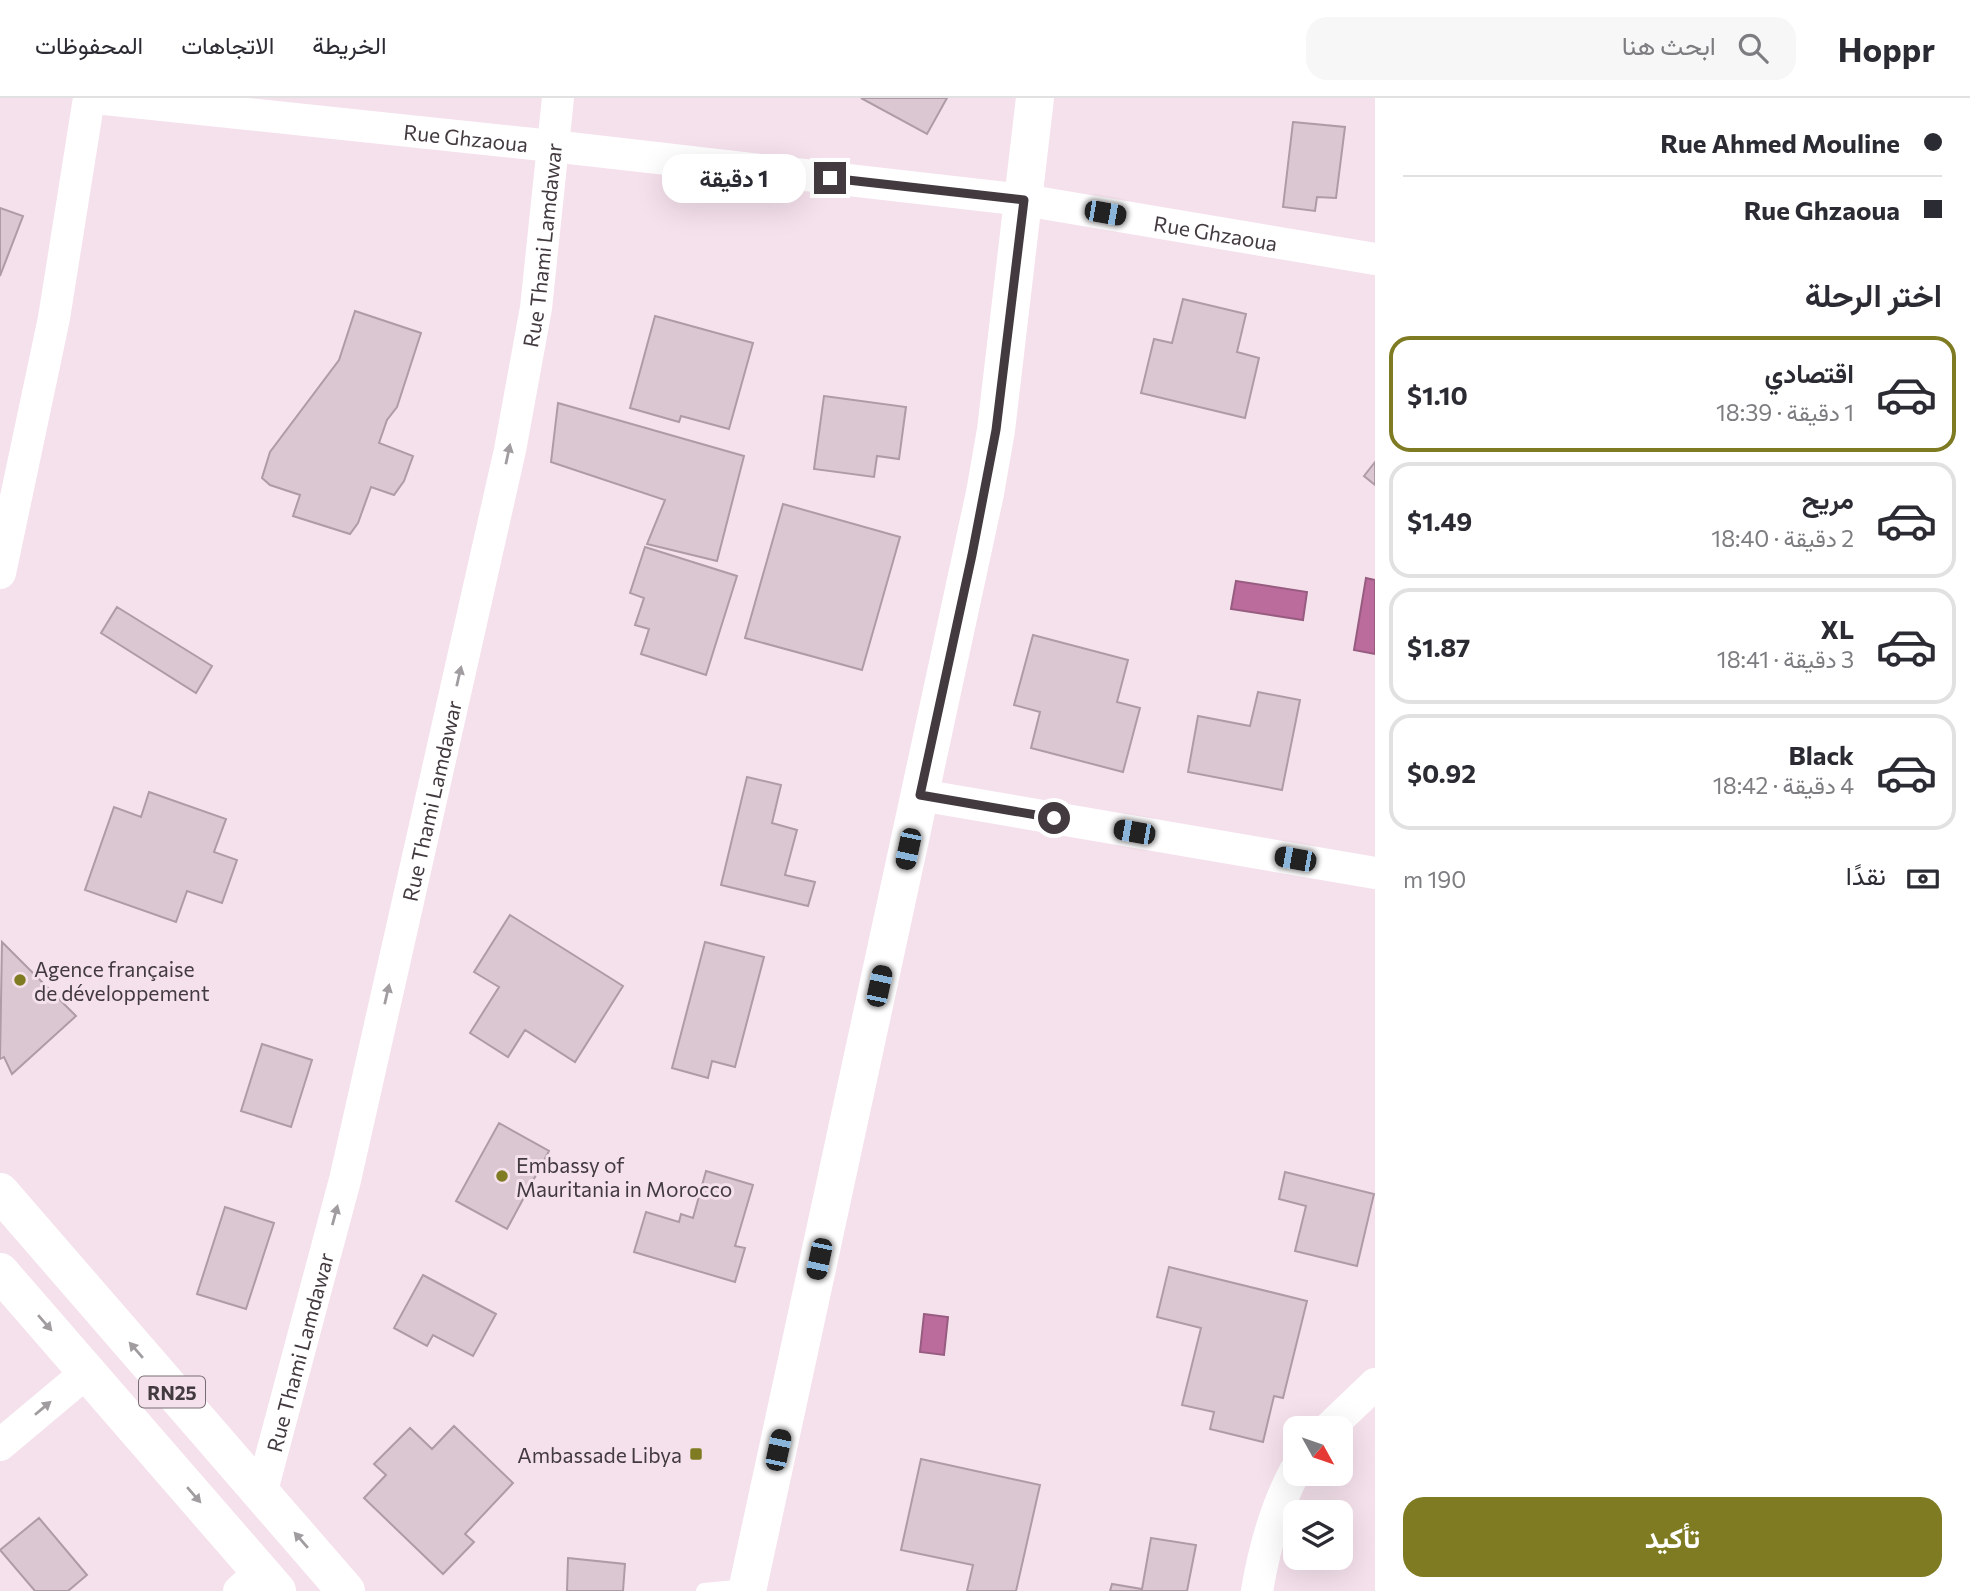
<!DOCTYPE html>
<html lang="ar">
<head>
<meta charset="utf-8">
<style>
  :root { --surface:#fff; --page:#f7f7f7; --text:#2b2b33; --muted:#7c7c81; --line:#e1e1e2; --accent:#7e7b22 }
  body { margin:0; font-family:Commissioner,Vazirmatn,sans-serif; background:var(--page); color:var(--text); direction:rtl; height:100vh; display:flex; flex-direction:column; font-size:26px; white-space:nowrap }
  * { box-sizing:border-box; margin:0 }
  p { font-size:23px; color:var(--muted) }
  .icon { flex:none; width:38px; height:38px; fill:none; stroke:currentColor; stroke-width:2; stroke-linecap:round; stroke-linejoin:round }
  .map { position:relative; flex:1; overflow:hidden; direction:ltr }
  .panel { display:flex; flex-direction:column; background:var(--surface); width:595px }
  .panel>* { flex:none }
  .top-card { display:grid; align-content:center; height:154px; padding:0 28px; background:var(--surface) }
  .needle { width:46px; rotate:130deg }
  .controls { position:absolute; left:1283px; top:1318px; display:grid; gap:14px }
  .controls a { display:grid; place-items:center; width:70px; height:70px; border-radius:14px; background:var(--surface); box-shadow:0 7px 28px #0002; font-size:35px }
  .end { position:absolute; width:32px; height:32px; margin:-16px; border:9px solid #423a3f; background:#fff; box-shadow:0 0 0 4px #fff }
  .from { border-radius:50% }
  .bubble { position:absolute; height:49px; border-radius:21px; background:var(--surface); box-shadow:0 7px 28px #0002; font-size:23px; font-weight:700; line-height:49px; text-align:center; direction:rtl }
  .car { position:absolute; width:21px; height:42px; margin:-21px -10px; border-radius:9px; box-shadow:0 0 5px 2px #0007; background:linear-gradient(#222 24%,#8ab4d8 0 40%,#222 0 76%,#8ab4d8 0 86%,#222 0) }
  .top-card b { display:flex; align-items:center; gap:24px; height:66px; font-size:26px }
  .top-card b+b { border-top:2px solid var(--line) }
  .top-card i { width:18px; height:18px; background:var(--text) }
  ul { padding:0; list-style:none }
  li { display:flex; align-items:center; gap:21px; height:116px; margin:0 14px 10px; padding:0 14px; border:4px solid var(--line); border-radius:21px }
  li div { flex:1 }
  li b { display:block; font-size:26px }
  li em { font-style:normal; font-weight:700 }
  li.current { border-color:var(--accent) }
  li>.icon { width:63px; height:63px; stroke-width:1.5 }
  h2 { padding:0 28px; font-size:32px; line-height:84px }
  .pay { display:flex; align-items:center; gap:18px; height:77px; padding:0 28px; font-size:26px }
  .pay p { margin-inline-start:auto }
  .cta { display:flex; gap:14px; margin-top:auto; padding:14px 28px }
  .cta a { flex:1; height:80px; border-radius:21px; background:var(--accent); color:#fff; font-size:28px; font-weight:700; line-height:80px; text-align:center }
  header { display:flex; align-items:center; gap:42px; box-sizing:border-box; height:98px; padding:0 35px; background:var(--surface); border-bottom:2px solid var(--line) }
  header strong { font-size:33px }
  nav { display:flex; gap:38px; margin-inline-start:auto; font-size:24px }
  .search { width:490px; height:63px; background:var(--page); display:flex; align-items:center; gap:18px; box-sizing:border-box; padding:0 24px; border-radius:21px; color:var(--muted); font-size:26px }
  main { display:flex; flex:1; min-height:0 }
  .map>svg:first-child { display:block }
  .water { fill:#bb6b9c; stroke:#975c80; stroke-width:2 }
  .building { fill:#dac7d2; stroke:#ae9ba6; stroke-width:2 }
  .lines { fill:none; stroke-linecap:round; stroke-linejoin:round }
  .service { stroke:#fff; stroke-width:16 }
  .minor { stroke:#fff; stroke-width:32 }
  .secondary { stroke:#fff; stroke-width:38 }
  .primary { stroke:#fff; stroke-width:38 }
  .oneway { fill:#a09c9f }
  .route { stroke:#423a3f; stroke-width:9 }
  .poi-dot { fill:#7e7b22; stroke:#f5e1ec; stroke-width:2.5 }
  .labels { text-anchor:middle; dominant-baseline:central; stroke-width:6; stroke-linejoin:round; paint-order:stroke }
  .shield { fill:#f5e1ec; stroke:#786c73; stroke-width:2 }
  .shield-label { font-size:19px; font-weight:bold; fill:#423a3f }
  .street-label { font-size:21px; fill:#423a3f; stroke:#f5e1ec }
  .poi-label { font-size:21px; fill:#423a3f; stroke:#f5e1ec; text-anchor:start }
</style>
</head>
<body>
<header>
<strong>Hoppr</strong>
<div class="search"><svg class="icon" aria-label="search" viewBox="0 0 24 24"><circle cx="10" cy="10" r="6"/><path d="M15 15l6 6"/></svg>ابحث هنا</div>
<nav><a>الخريطة</a><a>الاتجاهات</a><a>المحفوظات</a></nav>
</header>
<main>
<section class="panel">
<div class="top-card">
<b><i class="from"></i>Rue Ahmed Mouline</b>
<b><i></i>Rue Ghzaoua</b>
</div>
<h2>اختر الرحلة</h2>
<ul>
<li class="current"><svg class="icon" aria-label="car" viewBox="0 0 24 24"><path d="M5 17H2v-5l4-1 3-4h7l3 4 3 1v5h-3M9 17h6M6 11h13"/><circle cx="7" cy="17" r="2"/><circle cx="17" cy="17" r="2"/></svg><div><b>اقتصادي</b><p>1 دقيقة · 18:39</p></div><em>$1.10</em></li>
<li><svg class="icon" aria-label="car" viewBox="0 0 24 24"><path d="M5 17H2v-5l4-1 3-4h7l3 4 3 1v5h-3M9 17h6M6 11h13"/><circle cx="7" cy="17" r="2"/><circle cx="17" cy="17" r="2"/></svg><div><b>مريح</b><p>2 دقيقة · 18:40</p></div><em>$1.49</em></li>
<li><svg class="icon" aria-label="car" viewBox="0 0 24 24"><path d="M5 17H2v-5l4-1 3-4h7l3 4 3 1v5h-3M9 17h6M6 11h13"/><circle cx="7" cy="17" r="2"/><circle cx="17" cy="17" r="2"/></svg><div><b>XL</b><p>3 دقيقة · 18:41</p></div><em>$1.87</em></li>
<li><svg class="icon" aria-label="car" viewBox="0 0 24 24"><path d="M5 17H2v-5l4-1 3-4h7l3 4 3 1v5h-3M9 17h6M6 11h13"/><circle cx="7" cy="17" r="2"/><circle cx="17" cy="17" r="2"/></svg><div><b>Black</b><p>4 دقيقة · 18:42</p></div><em>$0.92</em></li>
</ul>
<div class="pay"><svg class="icon" aria-label="cash" viewBox="0 0 24 24"><path d="M3 7h18v10H3z"/><circle cx="12" cy="12" r="2"/></svg>نقدًا<p>190 m</p></div>
<div class="cta"><a>تأكيد</a></div>
</section>
<div class="map">
<svg width="1375" height="1493" viewBox="0 0 1375 1493">
  <rect width="100%" height="100%" fill="#f5e1ec"/>
  <path class="water" d="M1366,480L1375,482V556L1354,552Z
    M1236,483L1307,494L1303,522L1231,511Z
    M924,1216L948,1219L944,1257L920,1254Z"/>
  <path class="building" d="M861,0H947L927,36Z
    M1293,24L1345,29L1336,100L1317,99L1315,113L1283,109Z
    M0,110L23,118L0,178Z
    M1183,201L1246,216L1237,254L1259,260L1245,320L1141,295L1154,241L1172,245Z
    M355,213L421,235L397,309L387,322L379,345L413,358L404,383L394,397L371,389L358,425L350,436L293,418L300,397L270,387L262,380L270,354L339,262Z
    M655,218L753,245L729,331L681,318L679,324L630,310Z
    M824,298L906,309L899,361L877,358L874,379L814,371Z
    M558,305L744,358L717,463L647,446L665,402L551,364Z
    M1375,364V387L1364,378Z
    M783,406L900,439L862,572L745,540Z
    M645,449L737,478L706,577L641,556L649,531L635,527L644,500L630,495Z
    M117,509L212,568L196,595L101,535Z
    M1033,537L1128,562L1117,604L1140,610L1123,674L1031,650L1040,614L1014,607Z
    M1258,594L1300,602L1282,692L1188,674L1198,618L1250,628Z
    M747,679L781,687L772,725L797,732L785,777L815,784L808,808L721,787Z
    M149,694L226,721L214,754L237,762L222,805L187,793L176,824L85,792L114,709L141,719Z
    M510,817L623,888L575,964L525,932L508,959L470,935L499,889L474,874Z
    M2,844L76,918L12,976L4,959L0,961Z
    M705,844L764,859L735,969L712,963L708,980L672,970Z
    M262,946L312,962L291,1029L241,1013Z
    M499,1025L549,1053L507,1131L456,1103Z
    M706,1073L753,1087L735,1148L745,1150L735,1184L634,1154L646,1114L679,1124L681,1116L693,1120Z
    M1285,1074L1374,1096L1357,1168L1295,1153L1306,1108L1279,1101Z
    M225,1109L274,1125L246,1211L197,1196Z
    M1169,1169L1307,1203L1283,1300L1274,1298L1263,1344L1210,1331L1214,1314L1182,1307L1201,1230L1157,1219Z
    M423,1177L496,1216L473,1258L433,1237L427,1248L394,1230Z
    M454,1328L513,1385L465,1436L474,1444L443,1476L364,1400L386,1377L374,1366L410,1330L432,1351Z
    M921,1361L1040,1387L1016,1493H967L973,1467L901,1452Z
    M39,1420L87,1477L68,1493H35L0,1452Z
    M1151,1440L1196,1447L1187,1493H1110L1112,1486L1142,1491Z
    M568,1460L625,1466L623,1493H567Z"/>
  <g class="lines">
    <path class="service" d="M704,1493L747,1489"/>
    <g class="minor">
      <path id="s1" d="M95,0L552,48L1024,102L1375,161"/>
      <path d="M0,475L54,220L89,0"/>
      <path d="M920,697L1375,775"/>
      <path d="M1329,1330L1375,1286"/>
      <path d="M0,1347L87,1274"/>
      <path id="s2" d="M261,1396L345,1082L510,352L536,210L558,0"/>
      <path d="M239,1493L260,1474"/>
      <path d="M1257,1493C1264,1451 1275,1411 1295,1373"/>
    </g>
    <path class="secondary" d="M747,1493L985,395L996,332L1035,0"/>
    <path class="primary" d="M0,1094L346,1493
      M0,1174L277,1493"/>
  </g>
  <defs><path id="oneway-solid" d="M-6-.8H1V-3.2L6.5 0L1 3.2V.8H-6Z" transform="scale(1.75)"/></defs>
  <g class="oneway">
    <use href="#oneway-solid" transform="translate(508 356) rotate(-78)"/>
    <use href="#oneway-solid" transform="translate(459 578) rotate(-77)"/>
    <use href="#oneway-solid" transform="translate(387 896) rotate(-77)"/>
    <use href="#oneway-solid" transform="translate(335 1117) rotate(-75)"/>
    <use href="#oneway-solid" transform="translate(45 1225) rotate(49)"/>
    <use href="#oneway-solid" transform="translate(136 1252) rotate(-131)"/>
    <use href="#oneway-solid" transform="translate(43 1310) rotate(-40)"/>
    <use href="#oneway-solid" transform="translate(194 1397) rotate(49)"/>
    <use href="#oneway-solid" transform="translate(301 1442) rotate(-131)"/>
  </g>
  <g class="lines">
    <path class="route" d="M830,80L1024,102L996,332L972,457L920,697L1054,720"/>
  </g>
  <g class="poi-dot">
    <circle cx="20" cy="882" r="7"/>
    <circle cx="502" cy="1078" r="7"/>
    <rect x="689" y="1349" width="14" height="14" rx="3.5"/>
  </g>
  <g class="labels">
    <rect class="shield" x="139" y="1278.5" width="66" height="31" rx="5"/>
    <g class="shield-label">
      <text x="172" y="1294">RN25</text>
    </g>
    <g class="street-label">
      <text stroke="none"><textPath href="#s1" startOffset="373">Rue Ghzaoua</textPath></text>
      <text stroke="none"><textPath href="#s1" startOffset="1129">Rue Ghzaoua</textPath></text>
      <text stroke="none"><textPath href="#s2" startOffset="1281">Rue Thami Lamdawar</textPath></text>
      <text stroke="none"><textPath href="#s2" startOffset="714">Rue Thami Lamdawar</textPath></text>
      <text stroke="none"><textPath href="#s2" startOffset="147">Rue Thami Lamdawar</textPath></text>
    </g>
    <g class="poi-label">
      <text x="34" y="870">Agence française<tspan x="34" dy="24">de développement</tspan></text>
      <text x="516" y="1066">Embassy of<tspan x="516" dy="24">Mauritania in Morocco</tspan></text>
      <text x="682" y="1356" text-anchor="end">Ambassade Libya</text>
    </g>
  </g>
</svg>
<div class="controls">
<a><svg class="needle" viewBox="-14 -14 28 28"><path d="M0-13l5 13h-10z" fill="#e53935"/><path d="M0 13l5-13h-10z" fill="#7c7c81"/></svg></a>
<a><svg class="icon" aria-label="layers" viewBox="0 0 24 24"><path d="M12 4l9 5-9 5-9-5zM3 14l9 5 9-5"/></svg></a>
</div>
<i class="end from" style="left:1054px;top:720px"></i>
<i class="end" style="left:830px;top:80px"></i>
<div class="bubble" style="left:662px;top:56px;width:144px">1 دقيقة</div>
<i class="car" style="left:1105px;top:115px;rotate:100deg"></i>
<i class="car" style="left:1134px;top:734px;rotate:280deg"></i>
<i class="car" style="left:908px;top:751px;rotate:192deg"></i>
<i class="car" style="left:1295px;top:761px;rotate:280deg"></i>
<i class="car" style="left:879px;top:888px;rotate:12deg"></i>
<i class="car" style="left:819px;top:1161px;rotate:192deg"></i>
<i class="car" style="left:778px;top:1352px;rotate:12deg"></i>
</div>
</main>
</body>
</html>
